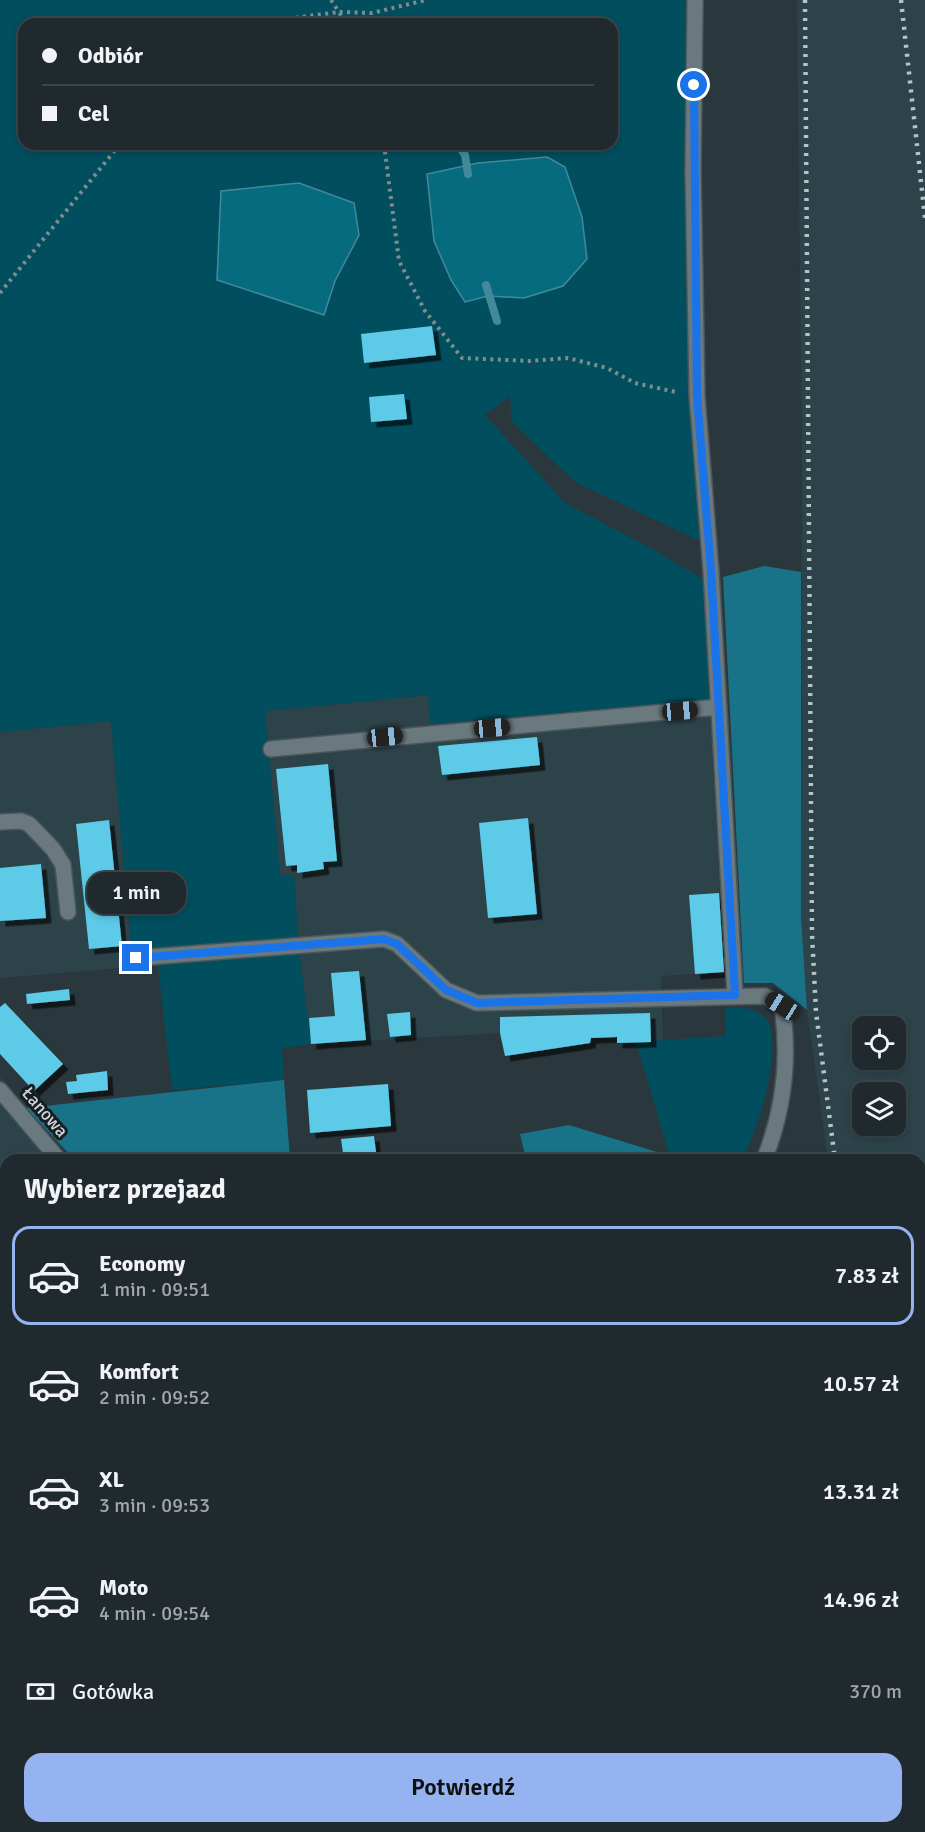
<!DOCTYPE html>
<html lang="pl">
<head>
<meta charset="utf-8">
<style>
  :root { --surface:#202a2e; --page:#2d363a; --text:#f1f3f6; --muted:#a2a7aa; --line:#3d464a; --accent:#95b2f1 }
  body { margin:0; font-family:Signika,sans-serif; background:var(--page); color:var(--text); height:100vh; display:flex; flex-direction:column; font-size:22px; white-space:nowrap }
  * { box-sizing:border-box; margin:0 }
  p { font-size:20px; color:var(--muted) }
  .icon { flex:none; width:33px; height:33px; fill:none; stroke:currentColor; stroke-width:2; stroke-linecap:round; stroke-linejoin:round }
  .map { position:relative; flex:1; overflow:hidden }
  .details { position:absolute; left:0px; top:1154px; width:926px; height:680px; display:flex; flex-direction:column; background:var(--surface); border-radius:18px 18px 0 0; box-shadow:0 3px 9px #0003,0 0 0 2px var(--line) }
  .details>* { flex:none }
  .banner { position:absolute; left:18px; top:18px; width:600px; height:132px; border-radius:18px; box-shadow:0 3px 9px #0003,0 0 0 2px var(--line); display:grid; align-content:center; height:132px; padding:0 24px; background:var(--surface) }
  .tools { position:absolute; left:852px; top:1016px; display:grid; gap:12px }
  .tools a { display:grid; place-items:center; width:54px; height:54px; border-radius:12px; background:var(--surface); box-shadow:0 3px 9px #0003,0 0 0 2px var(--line); font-size:30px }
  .end { position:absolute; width:27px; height:27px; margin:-14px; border:8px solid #1a73e8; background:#fff; box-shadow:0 0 0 3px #fff }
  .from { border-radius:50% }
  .bubble { position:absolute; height:42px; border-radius:18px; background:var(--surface); box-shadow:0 3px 9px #0003,0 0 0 2px var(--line); font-size:20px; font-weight:600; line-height:42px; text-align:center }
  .car { position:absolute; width:18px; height:36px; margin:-18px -9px; border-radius:8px; box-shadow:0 0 4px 2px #0007; background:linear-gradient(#222 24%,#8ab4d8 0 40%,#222 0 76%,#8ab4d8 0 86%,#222 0) }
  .banner b { display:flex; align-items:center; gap:21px; height:57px; font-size:22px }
  .banner b+b { border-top:2px solid var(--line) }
  .banner i { width:15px; height:15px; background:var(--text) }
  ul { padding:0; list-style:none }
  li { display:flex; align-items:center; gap:18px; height:99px; margin:0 12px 9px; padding:0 12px; border:3px solid transparent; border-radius:18px }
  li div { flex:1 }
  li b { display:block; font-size:22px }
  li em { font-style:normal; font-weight:600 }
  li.on { border-color:var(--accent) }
  li>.icon { width:54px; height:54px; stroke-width:1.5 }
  h2 { padding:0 24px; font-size:27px; line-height:72px }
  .pay { display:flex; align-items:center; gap:15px; height:66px; padding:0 24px; font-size:22px }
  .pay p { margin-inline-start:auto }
  .button { display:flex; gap:12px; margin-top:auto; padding:12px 24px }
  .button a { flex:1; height:69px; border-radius:18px; background:var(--accent); color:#111; font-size:24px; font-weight:600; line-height:69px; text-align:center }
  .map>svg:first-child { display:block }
  .built { fill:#2d434a; fill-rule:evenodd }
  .green { fill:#014e5f; fill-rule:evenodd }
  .forest { fill:#187388 }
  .water { fill:#076b80; stroke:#428a9a; stroke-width:1.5 }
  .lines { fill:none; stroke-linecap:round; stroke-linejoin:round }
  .stream { stroke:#428a9a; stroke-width:8 }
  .building { fill:#5dcae8; filter:url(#shadow) }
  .minor-casing { stroke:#4a5559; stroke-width:18 }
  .path { stroke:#818c90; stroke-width:4; stroke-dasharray:3 4.5; stroke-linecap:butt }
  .minor { stroke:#69797d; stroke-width:15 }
  .rail { stroke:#b9c2c5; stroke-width:4.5; stroke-dasharray:3 6; stroke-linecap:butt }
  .route { stroke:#1a73e8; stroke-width:8 }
  .labels { text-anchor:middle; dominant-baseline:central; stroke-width:6; stroke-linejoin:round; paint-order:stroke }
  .street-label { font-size:18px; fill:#cbd4d7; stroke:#181e20 }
</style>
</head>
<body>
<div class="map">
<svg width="925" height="1832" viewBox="0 0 925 1832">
  <defs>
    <filter id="shadow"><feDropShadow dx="5.5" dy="5.5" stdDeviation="0" flood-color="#0009"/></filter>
  </defs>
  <rect width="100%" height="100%" fill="#2a383d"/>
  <path class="built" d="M797,0H925V1832H613L612,1827H920V1160L828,1159L807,1010L801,917L802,447ZM862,1026H896V1059H862ZM862,1092H896V1125H862Z
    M429,695L430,724L709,700L724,972L661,976L663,1040L617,1043V1037L591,1038L590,1043L505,1056L500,1033L311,1044L299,951L294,875L280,876L265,711Z
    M111,721L133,967L0,978V732Z
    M0,1077L26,1108L54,1159L6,1160L5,1339L0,1341Z"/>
  <path class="green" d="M0,0H688L702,542L575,482L512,422L510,396L485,415L565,503L656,551L703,579L709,700L430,724L428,695L265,711L280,875H294L299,951L311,1044L282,1048L284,1080L172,1090L158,966L133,967L111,721L0,732ZM24,24H612V144H24ZM359,235L335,281L324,315L217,280Z
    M742,1007C753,1010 764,1012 769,1024C781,1051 758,1135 741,1159H677L670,1156L636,1042L726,1036L725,1008Z
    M6,1280V1589L0,1592V1341L5,1339Z
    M334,1827H416L417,1832H335Z
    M612,1827H754L755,1832H613Z"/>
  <path class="forest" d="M764,566L801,572V917L807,1010L773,983H744L723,577Z
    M284,1080L290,1159H74L26,1108Z
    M569,1125L670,1156L677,1159H526L520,1134Z
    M127,1827H205L207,1832L223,1827H288L290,1832H118Z
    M416,1827H612L613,1832H417Z"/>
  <path class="water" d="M547,157L565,167L582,217L587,259L563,286L524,298L488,296L465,302L451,280L434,241L427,174L478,163Z
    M299,183L354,203L359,235L335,281L324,315L217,280L221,191Z"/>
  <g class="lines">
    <path class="stream" d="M458,144L465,155L468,174
      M486,285L497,321"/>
  </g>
  <path class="building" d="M432,326L436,355L364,363L361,334Z
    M404,394L407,419L371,422L369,397Z
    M537,737L540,765L442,775L438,746Z
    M328,764L337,861L323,862L324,869L297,873V865L286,866L276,769Z
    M528,818L537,914L488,918L479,823Z
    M109,820L122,946L89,949L76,824Z
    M41,864L46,918L0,921V868Z
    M719,893L724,972L695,974L689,895Z
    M359,971L366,1040L311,1044L309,1018L335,1016L331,973Z
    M69,989L70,1000L27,1004L26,994Z
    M5,1003L63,1064L34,1091L0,1054V1007Z
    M410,1012L411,1035L390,1037L387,1014Z
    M650,1013L651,1042L617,1043V1037L591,1038L590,1043L505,1056L500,1033V1017Z
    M107,1071L108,1090L68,1094L66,1082L77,1081L76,1075Z
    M388,1084L391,1126L310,1133L307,1090Z
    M374,1136L377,1160H344L341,1139Z
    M6,1723V1822H0V1727Z"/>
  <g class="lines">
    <g class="minor-casing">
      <path id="minor" d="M695,0L693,170L697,396L711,571L735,995
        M271,749L719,707
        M0,822L21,821L29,824L53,849L63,865L68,912
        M136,958L384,939L397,944L446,990L477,1003L765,996L782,1006C790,1059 784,1110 764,1160
        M0,1090L59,1160
        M0,1206L6,1205
        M0,1411L6,1424
        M0,1636L6,1633
        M324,1827L325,1832"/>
    </g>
    <path class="path" d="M331,0L339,12L372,13L426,0
      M282,24L293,18L339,12L346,24
      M384,144L399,261L425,311L462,358L530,361L568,358L607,368L635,383L676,392
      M0,293L120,144
      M0,1671L6,1668"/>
    <use href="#minor" class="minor"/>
    <path class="rail" d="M805,0L812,934L816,1012L835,1160
      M901,0L925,218
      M920,1730L925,1768"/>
  </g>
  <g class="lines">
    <path class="route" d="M136,958L384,939L397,944L446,990L477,1003L735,995L711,571L697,396L694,85"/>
  </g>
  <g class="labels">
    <g class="street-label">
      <text transform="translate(45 1112) rotate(49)">Łanowa</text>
    </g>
  </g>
</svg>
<div class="tools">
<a><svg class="icon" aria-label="locate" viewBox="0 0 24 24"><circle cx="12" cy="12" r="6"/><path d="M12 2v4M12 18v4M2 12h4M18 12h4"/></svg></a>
<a><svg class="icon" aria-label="layers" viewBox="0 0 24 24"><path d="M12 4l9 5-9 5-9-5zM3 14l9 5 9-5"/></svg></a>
</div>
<i class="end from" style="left:694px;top:85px"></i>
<i class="end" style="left:136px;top:958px"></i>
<div class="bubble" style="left:87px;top:872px;width:99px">1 min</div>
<i class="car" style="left:680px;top:711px;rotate:85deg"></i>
<i class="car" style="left:492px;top:728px;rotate:85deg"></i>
<i class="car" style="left:385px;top:737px;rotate:84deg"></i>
<i class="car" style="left:782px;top:1006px;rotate:302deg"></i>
<div class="banner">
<b><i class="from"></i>Odbiór</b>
<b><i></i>Cel</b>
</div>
<section class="details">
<h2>Wybierz przejazd</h2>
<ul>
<li class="on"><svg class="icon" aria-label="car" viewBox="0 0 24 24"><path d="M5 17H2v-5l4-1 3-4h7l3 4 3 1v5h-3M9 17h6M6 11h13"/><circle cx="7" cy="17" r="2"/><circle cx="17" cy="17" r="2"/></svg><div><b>Economy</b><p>1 min · 09:51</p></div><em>7.83 zł</em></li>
<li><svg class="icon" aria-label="car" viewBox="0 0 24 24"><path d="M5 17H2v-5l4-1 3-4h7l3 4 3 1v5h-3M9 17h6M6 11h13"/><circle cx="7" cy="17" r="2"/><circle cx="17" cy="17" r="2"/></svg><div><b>Komfort</b><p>2 min · 09:52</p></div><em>10.57 zł</em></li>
<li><svg class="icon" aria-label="car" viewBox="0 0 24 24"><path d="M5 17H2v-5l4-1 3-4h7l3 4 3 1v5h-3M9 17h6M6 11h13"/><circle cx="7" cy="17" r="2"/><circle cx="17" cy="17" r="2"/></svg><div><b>XL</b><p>3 min · 09:53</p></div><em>13.31 zł</em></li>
<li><svg class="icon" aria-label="car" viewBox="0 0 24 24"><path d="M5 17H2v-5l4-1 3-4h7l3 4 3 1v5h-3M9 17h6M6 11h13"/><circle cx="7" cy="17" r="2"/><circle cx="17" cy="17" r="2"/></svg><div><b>Moto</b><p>4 min · 09:54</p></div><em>14.96 zł</em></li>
</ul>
<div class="pay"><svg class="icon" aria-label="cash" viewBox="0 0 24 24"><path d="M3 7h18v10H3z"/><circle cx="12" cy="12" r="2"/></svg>Gotówka<p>370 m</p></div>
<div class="button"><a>Potwierdź</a></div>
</section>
</div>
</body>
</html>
